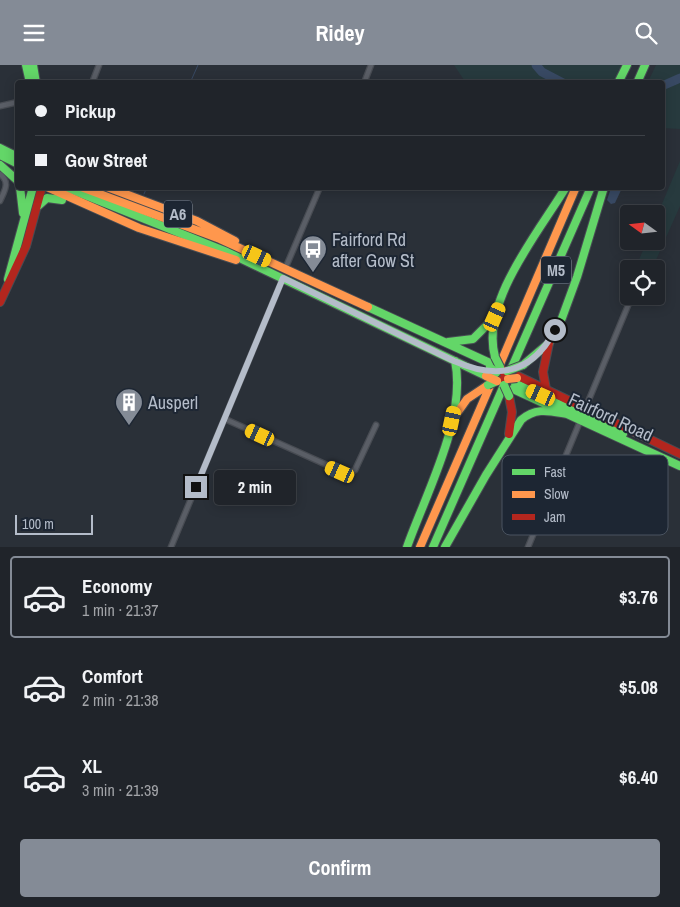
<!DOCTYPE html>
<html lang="en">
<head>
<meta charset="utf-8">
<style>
  :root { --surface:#20242a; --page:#282c32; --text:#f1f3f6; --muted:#a2a4a8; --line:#3d4147; --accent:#848b96 }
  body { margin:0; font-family:"Archivo Narrow",sans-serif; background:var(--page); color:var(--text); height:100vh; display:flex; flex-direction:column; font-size:19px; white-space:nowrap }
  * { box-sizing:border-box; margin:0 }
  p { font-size:16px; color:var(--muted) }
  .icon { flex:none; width:28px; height:28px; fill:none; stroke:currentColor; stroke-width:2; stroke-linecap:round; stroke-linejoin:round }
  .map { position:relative; height:482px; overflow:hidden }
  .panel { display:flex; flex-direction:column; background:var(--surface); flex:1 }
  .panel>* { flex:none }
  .hud { position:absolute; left:15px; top:15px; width:650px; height:110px; border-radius:5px; box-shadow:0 2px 12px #0003,0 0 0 1px var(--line); display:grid; align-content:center; height:110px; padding:0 20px; background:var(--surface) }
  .needle { width:32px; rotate:285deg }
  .buttons { position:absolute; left:620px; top:140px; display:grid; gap:10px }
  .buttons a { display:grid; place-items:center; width:45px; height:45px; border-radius:5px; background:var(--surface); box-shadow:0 2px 12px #0003,0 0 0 1px var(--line); font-size:25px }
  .scale { position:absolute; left:15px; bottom:12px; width:78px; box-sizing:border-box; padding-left:5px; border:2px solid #b4bcc9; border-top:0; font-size:14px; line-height:18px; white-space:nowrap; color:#b4bcc9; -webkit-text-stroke:4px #1d2633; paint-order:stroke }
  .end { position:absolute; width:22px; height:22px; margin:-11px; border:6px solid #b4bcc9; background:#111; box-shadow:0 0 0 2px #111 }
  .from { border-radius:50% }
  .bubble { position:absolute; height:35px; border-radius:5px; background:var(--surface); box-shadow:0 2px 12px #0003,0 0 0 1px var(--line); font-size:16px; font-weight:700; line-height:35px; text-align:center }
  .car { position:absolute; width:15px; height:30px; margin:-15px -8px; border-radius:6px; box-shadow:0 0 4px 1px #0007; background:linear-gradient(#f5c518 24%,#345 0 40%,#f5c518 0 76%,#345 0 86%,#f5c518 0) }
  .hud b { display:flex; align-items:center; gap:18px; height:48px; font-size:19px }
  .hud b+b { border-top:1px solid var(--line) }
  .hud i { width:12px; height:12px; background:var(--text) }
  ul { padding:9px 0 0; list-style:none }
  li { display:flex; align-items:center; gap:15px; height:82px; margin:0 10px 8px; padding:0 10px; border:2px solid transparent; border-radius:5px }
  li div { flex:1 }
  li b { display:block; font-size:19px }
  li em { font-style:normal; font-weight:700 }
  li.selected { border-color:var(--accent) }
  li>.icon { width:45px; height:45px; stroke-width:1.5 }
  .button { display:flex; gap:10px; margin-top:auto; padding:10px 20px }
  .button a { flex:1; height:58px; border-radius:5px; background:var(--accent); color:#fff; font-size:20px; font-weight:700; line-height:58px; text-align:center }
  header { display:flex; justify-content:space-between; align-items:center; height:65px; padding:0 20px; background:var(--accent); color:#fff; font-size:22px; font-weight:700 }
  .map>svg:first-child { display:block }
  .green { fill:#273a3e }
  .water { fill:#384963 }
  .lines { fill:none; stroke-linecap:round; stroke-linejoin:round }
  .stream { stroke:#384963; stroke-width:1 }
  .river { stroke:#384963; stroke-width:9 }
  .street-casing { stroke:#484c53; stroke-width:7 }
  .fast-casing { stroke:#474c53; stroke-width:10 }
  .slow-casing { stroke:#474c53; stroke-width:10 }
  .jam-casing { stroke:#474c53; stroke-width:10 }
  .street { stroke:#5a5e66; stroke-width:4.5 }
  .fast { stroke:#63d668; stroke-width:8 }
  .slow { stroke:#ff974d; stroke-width:8 }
  .jam { stroke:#b3261e; stroke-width:8 }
  .fast-bridge-casing { stroke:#474c53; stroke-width:10; stroke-linecap:butt }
  .slow-bridge-casing { stroke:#474c53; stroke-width:10; stroke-linecap:butt }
  .fast-bridge { stroke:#63d668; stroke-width:8 }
  .slow-bridge { stroke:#ff974d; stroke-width:8 }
  .route { stroke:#b4bcc9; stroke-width:6 }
  .labels { text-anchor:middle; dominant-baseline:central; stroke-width:4; stroke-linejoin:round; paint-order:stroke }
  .shield { fill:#1d2633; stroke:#878f9c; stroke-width:1 }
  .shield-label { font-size:16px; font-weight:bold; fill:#b4bcc9 }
  .poi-label { font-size:18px; fill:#b4bcc9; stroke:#1d2633; text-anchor:start }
  .street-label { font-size:18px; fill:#b4bcc9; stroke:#1d2633 }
  .key { fill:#1d2633; stroke:#4a5360; stroke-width:1 }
  .key-label { font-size:14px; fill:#b4bcc9 }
</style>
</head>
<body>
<header><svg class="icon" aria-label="menu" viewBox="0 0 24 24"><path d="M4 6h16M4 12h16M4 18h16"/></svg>Ridey<svg class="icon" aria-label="search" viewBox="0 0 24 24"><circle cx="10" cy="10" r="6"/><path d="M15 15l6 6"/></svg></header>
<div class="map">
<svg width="680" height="482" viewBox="0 0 680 482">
  <rect width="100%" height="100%" fill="#2a3038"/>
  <path class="green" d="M454,0H622L614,17L466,18Z
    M656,0H680V64L663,63L662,18L648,17Z
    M680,96V141L652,204H635L647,176H656V153Z"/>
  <path class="water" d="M611,123H622L615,138L611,139L607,135Z"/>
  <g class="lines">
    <path class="stream" d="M190,18L198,0
      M144,129L147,122"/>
    <path class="river" d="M536,0L542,7L563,18
      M662,21L680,13"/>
    <g class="street-casing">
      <path id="street" d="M92,18L99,0
        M364,18L371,0
        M0,41L18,37
        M0,109C11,118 4,126 0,136
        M285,204L320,122
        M585,344L632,231
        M225,354L347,409L355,405L376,360
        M171,482L283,213
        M528,482L581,354"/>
    </g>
    <g class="fast-casing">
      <path id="fast" d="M26,0L30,18
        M33,0L36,18
        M618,18L627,0
        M637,18L645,0
        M0,83L18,92
        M0,90L18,99
        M0,100L18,116
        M20,122L23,148
        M65,122L227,187L486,311
        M38,141L47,133L62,135
        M8,214L33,122
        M368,242L492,299
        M448,277L473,274L492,255
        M495,292C480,237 539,167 566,122
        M523,300L549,278L562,253L577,212L604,122
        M515,318L623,369
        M513,324L680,401
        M407,482C426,428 467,353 455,296
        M433,482L591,122
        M445,482L486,410L521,355C536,342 549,346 567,349"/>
    </g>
    <g class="slow-casing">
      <path id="slow" d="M47,122L139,163L236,195
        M81,122L220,174L368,242
        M107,122L197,156L235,176
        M498,304L576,122
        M455,351L467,334L488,320
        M420,482L493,314"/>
    </g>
    <g class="jam-casing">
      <path id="jam" d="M0,237L26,181L42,122
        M518,311L680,389
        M497,316L508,314L500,302
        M546,324L543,307L549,278
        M509,331L512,347L509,369"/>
    </g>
    <use href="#street" class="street"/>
    <use href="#fast" class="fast"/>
    <use href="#slow" class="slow"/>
    <use href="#jam" class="jam"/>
    <g class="fast-bridge-casing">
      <path id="fast-bridge" d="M495,292L500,302
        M490,302L496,308
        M507,306L523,300
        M488,320L497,316
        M504,320L509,331"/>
    </g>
    <g class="slow-bridge-casing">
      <path id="slow-bridge" d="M486,311L497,316
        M508,314L517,313"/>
    </g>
    <use href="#fast-bridge" class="fast-bridge"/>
    <use href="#slow-bridge" class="slow-bridge"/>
  </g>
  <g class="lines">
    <path class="route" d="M196,422L283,213L454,296C497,315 532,309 555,265"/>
  </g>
  <defs>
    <g id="bus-pin" transform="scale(1.4375)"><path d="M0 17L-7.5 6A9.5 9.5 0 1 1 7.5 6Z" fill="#848b96" stroke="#1d2633"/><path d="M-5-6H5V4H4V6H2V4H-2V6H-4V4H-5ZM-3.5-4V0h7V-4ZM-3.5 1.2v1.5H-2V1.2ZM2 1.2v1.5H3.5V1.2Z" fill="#fff"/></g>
    <g id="building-pin" transform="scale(1.4375)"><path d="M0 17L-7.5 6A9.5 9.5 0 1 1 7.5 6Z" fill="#848b96" stroke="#1d2633"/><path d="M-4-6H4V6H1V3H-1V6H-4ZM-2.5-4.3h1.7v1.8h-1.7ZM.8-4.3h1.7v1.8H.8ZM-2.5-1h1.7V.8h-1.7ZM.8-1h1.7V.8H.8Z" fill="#fff"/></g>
  </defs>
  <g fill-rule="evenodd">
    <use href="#bus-pin" x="313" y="184"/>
    <use href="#building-pin" x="129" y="337"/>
  </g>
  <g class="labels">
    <g class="shield">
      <rect x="164" y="135.5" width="28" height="27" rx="4"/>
      <rect x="541" y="191.5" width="30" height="27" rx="4"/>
    </g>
    <g class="shield-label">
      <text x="178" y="149">A6</text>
      <text x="556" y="205">M5</text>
    </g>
    <g class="poi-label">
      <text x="332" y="174">Fairford Rd<tspan x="332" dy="21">after Gow St</tspan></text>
      <text x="148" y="337">Ausperl</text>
    </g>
    <g class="street-label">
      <text transform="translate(611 352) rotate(25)">Fairford Road</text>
    </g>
  </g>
  <rect x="502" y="390" width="166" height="80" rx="8" class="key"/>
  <rect x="512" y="404" width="23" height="6" fill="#63d668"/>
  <rect x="512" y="426" width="23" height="7" fill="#ff974d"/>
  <rect x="512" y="449" width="23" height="6" fill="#b3261e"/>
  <g class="key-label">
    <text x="544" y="412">Fast</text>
    <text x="544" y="434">Slow</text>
    <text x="544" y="457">Jam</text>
  </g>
</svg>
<div class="buttons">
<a><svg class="needle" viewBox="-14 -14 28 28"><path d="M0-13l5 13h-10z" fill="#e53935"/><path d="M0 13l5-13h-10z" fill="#a2a4a8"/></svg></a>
<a><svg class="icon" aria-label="locate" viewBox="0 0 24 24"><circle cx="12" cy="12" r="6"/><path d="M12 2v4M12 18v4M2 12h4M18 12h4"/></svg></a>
</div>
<div class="scale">100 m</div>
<i class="end from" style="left:555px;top:265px"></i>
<i class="end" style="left:196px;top:422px"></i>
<div class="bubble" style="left:214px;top:405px;width:82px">2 min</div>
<i class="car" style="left:257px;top:191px;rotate:115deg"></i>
<i class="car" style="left:495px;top:252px;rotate:24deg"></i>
<i class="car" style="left:541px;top:330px;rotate:294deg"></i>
<i class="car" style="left:452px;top:356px;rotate:12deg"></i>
<i class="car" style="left:260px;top:370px;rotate:295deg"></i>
<i class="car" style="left:340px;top:407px;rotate:294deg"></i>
<div class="hud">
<b><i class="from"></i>Pickup</b>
<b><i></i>Gow Street</b>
</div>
</div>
<section class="panel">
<ul>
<li class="selected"><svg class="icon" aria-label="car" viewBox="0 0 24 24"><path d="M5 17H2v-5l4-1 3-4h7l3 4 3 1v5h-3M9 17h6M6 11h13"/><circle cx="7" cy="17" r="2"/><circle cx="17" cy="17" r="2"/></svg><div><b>Economy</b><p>1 min · 21:37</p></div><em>$3.76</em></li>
<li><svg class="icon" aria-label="car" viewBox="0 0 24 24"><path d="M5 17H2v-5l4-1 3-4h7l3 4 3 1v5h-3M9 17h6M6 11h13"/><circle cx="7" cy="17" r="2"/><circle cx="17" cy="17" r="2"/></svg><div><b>Comfort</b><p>2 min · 21:38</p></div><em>$5.08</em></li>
<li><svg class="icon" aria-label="car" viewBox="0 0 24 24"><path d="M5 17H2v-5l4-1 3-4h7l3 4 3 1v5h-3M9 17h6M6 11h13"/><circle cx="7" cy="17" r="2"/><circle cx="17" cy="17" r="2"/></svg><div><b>XL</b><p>3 min · 21:39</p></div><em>$6.40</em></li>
</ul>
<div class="button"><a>Confirm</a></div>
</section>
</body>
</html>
